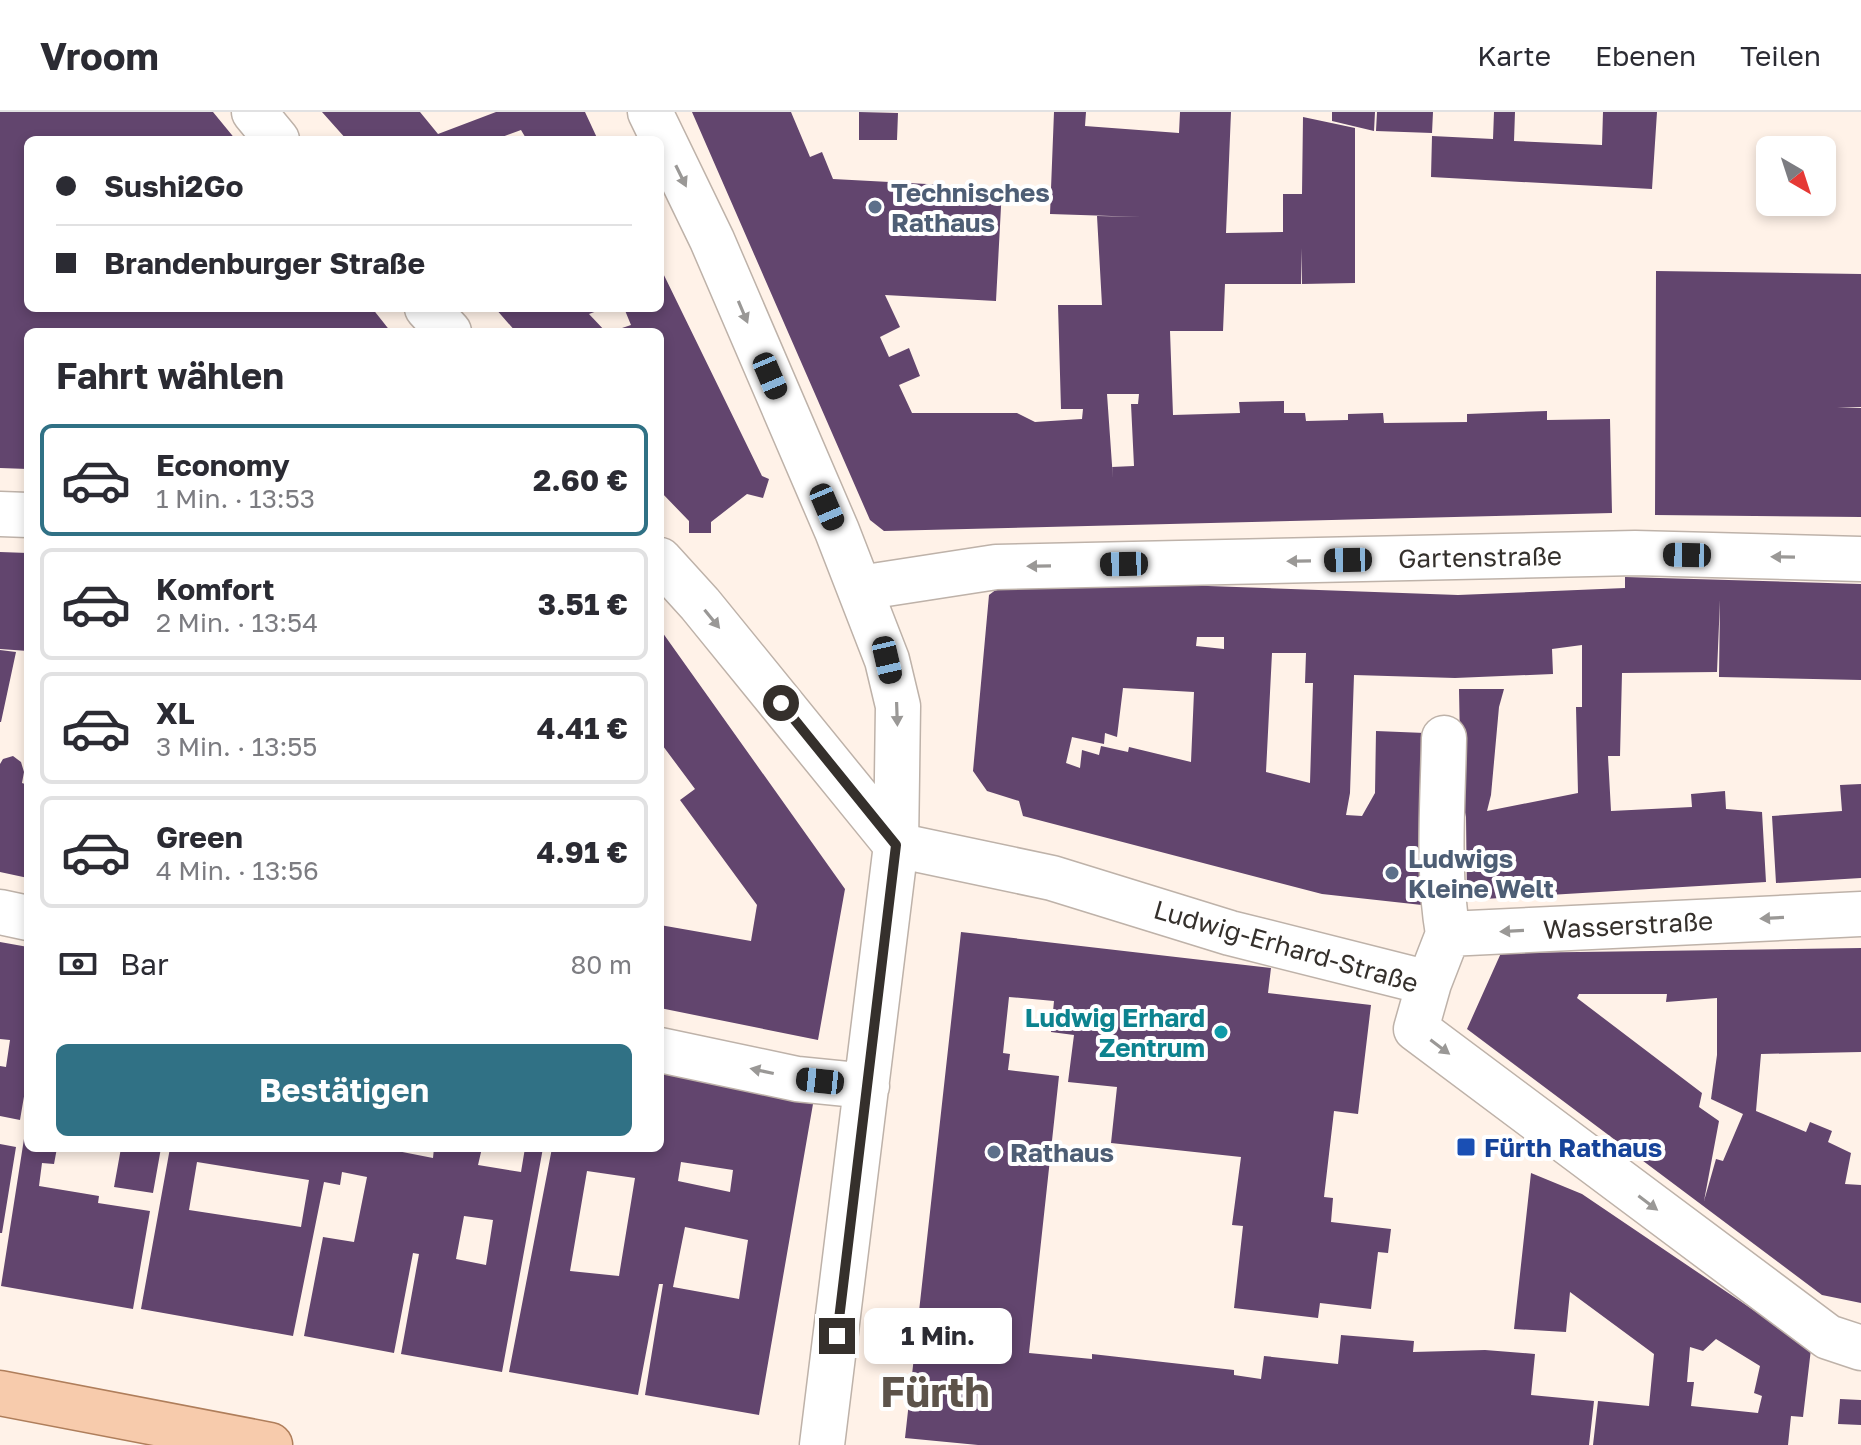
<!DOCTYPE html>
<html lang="de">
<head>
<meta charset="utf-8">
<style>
  :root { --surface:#fff; --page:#f7f7f7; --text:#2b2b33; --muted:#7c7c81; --line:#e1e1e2; --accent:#307185 }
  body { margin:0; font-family:"Golos Text",sans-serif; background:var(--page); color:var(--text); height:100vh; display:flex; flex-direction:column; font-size:30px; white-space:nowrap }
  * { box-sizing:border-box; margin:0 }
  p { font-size:26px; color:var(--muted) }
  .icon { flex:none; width:44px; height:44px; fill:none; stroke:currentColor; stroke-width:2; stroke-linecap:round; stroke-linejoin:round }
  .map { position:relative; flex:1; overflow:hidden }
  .side { position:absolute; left:24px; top:216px; width:640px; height:824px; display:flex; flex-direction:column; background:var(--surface); border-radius:12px; box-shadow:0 4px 12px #0003 }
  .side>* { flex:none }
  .hud { position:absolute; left:24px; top:24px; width:640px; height:176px; border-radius:12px; box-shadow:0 4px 12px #0003; display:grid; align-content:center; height:176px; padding:0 32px; background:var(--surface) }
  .needle { width:52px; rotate:141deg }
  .controls { position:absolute; left:1756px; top:24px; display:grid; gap:16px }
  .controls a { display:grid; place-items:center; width:80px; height:80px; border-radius:12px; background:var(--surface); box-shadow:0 4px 12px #0003; font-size:40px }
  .end { position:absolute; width:36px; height:36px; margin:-18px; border:10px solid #35302c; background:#fff; box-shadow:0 0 0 4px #fff }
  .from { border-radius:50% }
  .bubble { position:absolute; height:56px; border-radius:12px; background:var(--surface); box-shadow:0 4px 12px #0003; font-size:26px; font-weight:700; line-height:56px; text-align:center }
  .car { position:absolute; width:24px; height:48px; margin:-24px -12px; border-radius:10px; box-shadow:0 0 6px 2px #0007; background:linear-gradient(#222 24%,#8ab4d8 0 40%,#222 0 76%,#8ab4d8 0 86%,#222 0) }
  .hud b { display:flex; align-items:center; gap:28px; height:76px; font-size:30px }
  .hud b+b { border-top:2px solid var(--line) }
  .hud i { width:20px; height:20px; background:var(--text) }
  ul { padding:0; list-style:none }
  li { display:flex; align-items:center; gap:24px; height:112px; margin:0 16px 12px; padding:0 16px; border:4px solid var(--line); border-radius:12px }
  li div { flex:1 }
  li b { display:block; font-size:30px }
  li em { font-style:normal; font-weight:700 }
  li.active { border-color:var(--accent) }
  li>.icon { width:72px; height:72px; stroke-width:1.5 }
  h2 { padding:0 32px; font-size:36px; line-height:96px }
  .pay { display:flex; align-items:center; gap:20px; height:88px; padding:0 32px; font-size:30px }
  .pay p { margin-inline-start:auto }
  .cta { display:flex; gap:16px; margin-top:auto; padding:16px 32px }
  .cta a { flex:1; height:92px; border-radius:12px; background:var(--accent); color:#fff; font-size:32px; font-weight:700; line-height:92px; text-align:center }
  header { display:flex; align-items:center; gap:48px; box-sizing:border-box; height:112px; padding:0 40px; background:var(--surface); border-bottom:2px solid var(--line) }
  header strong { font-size:38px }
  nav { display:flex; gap:44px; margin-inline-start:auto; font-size:28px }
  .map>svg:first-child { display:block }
  .building { fill:#62456e; fill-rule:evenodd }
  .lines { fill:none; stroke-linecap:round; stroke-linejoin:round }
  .minor-casing { stroke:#beb2a9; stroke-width:47 }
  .major-casing { stroke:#af7e5b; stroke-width:47 }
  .minor { stroke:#fff; stroke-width:44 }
  .major { stroke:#f7cbac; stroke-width:44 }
  .oneway { fill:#9a9896 }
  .route { stroke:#35302c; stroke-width:10 }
  .service-dot { fill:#5c6f8a; stroke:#fff; stroke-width:3 }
  .culture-dot { fill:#0f9aa8; stroke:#fff; stroke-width:3 }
  .transit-dot { fill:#1a4fb4; stroke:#fff; stroke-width:3 }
  .labels { text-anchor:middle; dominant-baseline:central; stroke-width:8; stroke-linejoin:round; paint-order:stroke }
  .service-label { font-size:26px; font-weight:bold; fill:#4e5e75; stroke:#fff; text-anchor:start }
  .street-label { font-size:26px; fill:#35302c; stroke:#fff }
  .culture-label { font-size:26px; font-weight:bold; fill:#0d838f; stroke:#fff; text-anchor:end }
  .transit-label { font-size:26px; font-weight:bold; fill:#164399; stroke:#fff; text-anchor:start }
  .town-label { font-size:42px; font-weight:bold; fill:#5d534a; stroke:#fff }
</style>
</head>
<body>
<header>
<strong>Vroom</strong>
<nav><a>Karte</a><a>Ebenen</a><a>Teilen</a></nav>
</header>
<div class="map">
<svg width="1861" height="1333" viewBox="0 0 1861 1333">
  <rect width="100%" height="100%" fill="#fff2e8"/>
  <path class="building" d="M0,0H213L236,28H28V196H372L391,220H28V357L0,356Z
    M322,0H420L438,22L496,0H585L598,28H527L521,18L494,28H347Z
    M692,0H791L810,45L822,40L833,67L1002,76L996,189L885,183L900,215L880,225L889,245L909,236L920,264L899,273L912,301H1017L1035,310L1082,307L1083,297H1061L1058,193H1102L1097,104L1142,105L1050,102L1054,0H1086L1085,14L1179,21L1180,0H1231L1226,121L1283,120V82H1302L1303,5L1355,16V171L1302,172L1301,136V172H1225L1223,219H1170L1173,303L1240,301L1239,290L1284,289V301H1305L1306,309L1348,308V302L1383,301L1384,311L1467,310V302L1547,299V308L1610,307L1612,401L884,419L870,408ZM1107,282H1139L1138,292H1131L1134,354L1112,355L1113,367Z
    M859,0L898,1L897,28H859Z
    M1332,0H1375L1374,19L1332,9Z
    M1377,0H1433L1432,21L1376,19Z
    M1494,0H1515L1514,29L1602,33L1603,0H1657L1652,77L1431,65L1432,24L1493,27Z
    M660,155L762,364L769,367L763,386L747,382L711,410V421H689V409L660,379V220H610L631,213L624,196H660Z
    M1656,159L1861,162V295H1837L1861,296V405L1655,403Z
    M495,196H605L589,202L606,220H516Z
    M0,440L28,441V539L0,537Z
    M1625,465L1861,472V568L1719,565L1720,488L1717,560L1622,561L1620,644H1608L1611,699L1692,695L1691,682L1725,679L1726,697L1762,700L1766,770L1467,788L1466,705L1461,682L1459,577H1504L1499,595L1491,683L1487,699L1578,681L1576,595H1582V533L1552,537L1553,562L1455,566L1354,563L1350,681L1346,703L1362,704L1375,681L1376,619L1425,621L1422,793L1322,782L1023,704L1019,689L987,679L973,659L989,483L1010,467L1458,483L1625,476ZM1197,525H1224V537L1196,534ZM1272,541H1306L1305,571H1313L1310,671L1266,660ZM1123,576L1194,580L1191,650L1129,635L1128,640L1101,634L1099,643L1082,638L1080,656L1066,651L1072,625L1104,632L1105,621L1117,625Z
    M660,517L845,777L818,928L660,896V813L751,829L757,793L680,688L695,677L660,630Z
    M0,538L16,540L1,610H0Z
    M13,644L21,650L24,660L22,671L28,673V766L0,760V652L3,647Z
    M1861,672V766L1776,771L1772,704L1842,699L1840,673Z
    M961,820L1271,856L1268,881L1371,893L1358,1002L1334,999L1324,1085L1333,1086L1331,1110L1391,1117L1388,1141L1378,1140L1371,1197L1320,1191L1318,1206L1234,1196L1243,1114L1232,1113L1241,1045L1111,1031L1117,975L1068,970L1074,923L1051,920L1054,889L1009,885L1003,941L1010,942L1008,958L1059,964L1029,1241L1092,1247V1242L1234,1258V1263L1261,1267L1264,1244L1338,1252L1341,1223L1414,1229L1413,1240L1485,1238L1535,1242L1531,1283L1594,1289L1589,1333H978L905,1326Z
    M0,830L28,835V961L20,1008L0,1004V954L6,955L10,928L0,927Z
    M1861,836V940L1761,942L1756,999L1806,1020L1810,1010L1832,1019L1828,1030L1851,1041L1845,1072L1861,1073V1191L1822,1183L1467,917L1501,841ZM1579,882H1667L1666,890L1717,886V943L1711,987L1743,1002L1723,1049L1716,1047L1704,1089L1719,1009L1699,995L1702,981L1577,886Z
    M660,961L813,992L759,1303L645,1283L663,1172H659L638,1283L509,1260L552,1036H660ZM681,1050L733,1058L730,1080L678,1069ZM587,1059L635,1066L619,1164L570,1159ZM685,1115L748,1128L739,1187L673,1175Z
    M26,1014L28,1036H57L54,1052L42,1051L39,1074L99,1084L98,1091L150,1099L133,1197L1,1174Z
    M0,1032L16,1035L2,1121H0Z
    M121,1036H161L153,1081L114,1075Z
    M170,1036H382L433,1046L434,1036H482L478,1053L521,1060L525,1036H543L502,1260L401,1242L419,1142L413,1141L394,1241L304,1224L323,1125L354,1130L367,1065L342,1060L340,1073L324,1070L293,1224L141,1197ZM197,1050L309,1068L301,1115L189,1098ZM464,1104L493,1108L486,1153L456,1147Z
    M1531,1061L1582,1082L1811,1237L1803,1305L1791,1304L1788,1333H1593L1598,1289L1649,1294L1654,1242L1570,1180L1566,1220L1514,1217ZM1716,1227L1760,1254L1754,1281L1762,1284L1758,1301L1691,1294L1694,1270H1687L1690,1235L1703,1239Z
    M1840,1287L1861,1288V1313L1838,1312Z"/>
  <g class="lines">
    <g class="minor-casing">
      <path id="minor" d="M254,0L277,28
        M650,0L712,128L837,419L887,548L898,594L896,733L822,1333
        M427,196L449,220
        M0,402L28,403
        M660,448L700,492L896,733
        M860,476L996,455L1635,441L1861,447
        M1444,626C1443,690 1437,758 1448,822
        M896,733L1052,766L1230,821L1429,871
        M0,800L28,806
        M1861,802L1448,822L1429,871L1416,917L1828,1225L1861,1236
        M660,938L797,967L867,974"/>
    </g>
    <g class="major-casing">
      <path id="major" d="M0,1281L270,1333"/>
    </g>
    <use href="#minor" class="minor"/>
    <use href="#major" class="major"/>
  </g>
  <defs><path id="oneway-solid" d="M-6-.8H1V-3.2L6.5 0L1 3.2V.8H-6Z" transform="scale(2)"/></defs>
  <g class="oneway">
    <use href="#oneway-solid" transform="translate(681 64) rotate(64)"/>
    <use href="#oneway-solid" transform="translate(743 200) rotate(67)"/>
    <use href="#oneway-solid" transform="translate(1783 445) rotate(-179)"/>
    <use href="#oneway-solid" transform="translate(1299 449) rotate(179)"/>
    <use href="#oneway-solid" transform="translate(1039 454) rotate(179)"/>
    <use href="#oneway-solid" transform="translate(712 507) rotate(51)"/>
    <use href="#oneway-solid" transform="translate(897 602) rotate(88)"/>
    <use href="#oneway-solid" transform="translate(1772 806) rotate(177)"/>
    <use href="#oneway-solid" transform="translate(1512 819) rotate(177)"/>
    <use href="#oneway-solid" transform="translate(1440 935) rotate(37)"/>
    <use href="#oneway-solid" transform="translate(762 959) rotate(-168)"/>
    <use href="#oneway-solid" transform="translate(1648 1091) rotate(37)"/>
  </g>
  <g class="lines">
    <path class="route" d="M781,591L896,733L837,1224"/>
  </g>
  <g class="service-dot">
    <circle cx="875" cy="95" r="8"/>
    <circle cx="1392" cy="761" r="8"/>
    <circle cx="994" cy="1040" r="8"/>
  </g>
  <circle class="culture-dot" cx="1221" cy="920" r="8"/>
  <rect class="transit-dot" x="1456" y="1025" width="20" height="20" rx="4"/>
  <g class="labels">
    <g class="service-label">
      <text x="891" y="80">Technisches<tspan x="891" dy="30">Rathaus</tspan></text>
      <text x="1408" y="746">Ludwigs<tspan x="1408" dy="30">Kleine Welt</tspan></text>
      <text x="1010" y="1040">Rathaus</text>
    </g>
    <g class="street-label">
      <text transform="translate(1480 445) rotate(-1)">Gartenstraße</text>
      <text transform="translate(1628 813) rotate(-3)">Wasserstraße</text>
      <text transform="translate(1286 834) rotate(16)">Ludwig-Erhard-Straße</text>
    </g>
    <g class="culture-label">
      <text x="1205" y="905">Ludwig Erhard<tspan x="1205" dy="30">Zentrum</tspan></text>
    </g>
    <g class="transit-label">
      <text x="1484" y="1035">Fürth Rathaus</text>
    </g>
    <g class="town-label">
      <text x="935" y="1279">Fürth</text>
    </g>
  </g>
</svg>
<div class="controls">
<a><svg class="needle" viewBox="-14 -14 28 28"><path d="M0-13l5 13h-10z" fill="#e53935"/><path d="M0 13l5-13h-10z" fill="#7c7c81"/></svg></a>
</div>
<i class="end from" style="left:781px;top:591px"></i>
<i class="end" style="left:837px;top:1224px"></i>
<div class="bubble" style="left:864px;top:1196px;width:148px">1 Min.</div>
<i class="car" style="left:770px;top:264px;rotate:157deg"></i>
<i class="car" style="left:827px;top:395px;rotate:157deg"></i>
<i class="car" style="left:1687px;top:443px;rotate:271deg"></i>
<i class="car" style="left:1348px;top:448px;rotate:269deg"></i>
<i class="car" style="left:1124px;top:452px;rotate:269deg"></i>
<i class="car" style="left:887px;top:548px;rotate:167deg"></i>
<i class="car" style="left:820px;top:969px;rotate:276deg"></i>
<div class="hud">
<b><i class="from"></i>Sushi2Go</b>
<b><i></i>Brandenburger Straße</b>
</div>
<section class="side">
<h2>Fahrt wählen</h2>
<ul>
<li class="active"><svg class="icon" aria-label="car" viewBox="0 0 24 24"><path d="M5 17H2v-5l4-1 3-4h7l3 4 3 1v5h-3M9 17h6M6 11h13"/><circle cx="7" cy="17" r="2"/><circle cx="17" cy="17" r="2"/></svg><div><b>Economy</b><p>1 Min. · 13:53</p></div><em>2.60 €</em></li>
<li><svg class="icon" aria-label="car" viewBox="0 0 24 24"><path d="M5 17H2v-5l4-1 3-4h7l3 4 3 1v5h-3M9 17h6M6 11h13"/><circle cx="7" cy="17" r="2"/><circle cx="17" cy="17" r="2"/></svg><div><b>Komfort</b><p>2 Min. · 13:54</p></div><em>3.51 €</em></li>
<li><svg class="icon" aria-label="car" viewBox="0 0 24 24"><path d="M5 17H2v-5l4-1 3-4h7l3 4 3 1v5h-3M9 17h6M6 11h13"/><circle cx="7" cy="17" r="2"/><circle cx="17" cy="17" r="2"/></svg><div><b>XL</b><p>3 Min. · 13:55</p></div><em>4.41 €</em></li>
<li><svg class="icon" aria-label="car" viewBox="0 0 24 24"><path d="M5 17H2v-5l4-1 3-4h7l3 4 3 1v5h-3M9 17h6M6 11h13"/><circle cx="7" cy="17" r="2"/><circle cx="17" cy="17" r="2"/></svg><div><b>Green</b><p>4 Min. · 13:56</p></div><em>4.91 €</em></li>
</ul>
<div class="pay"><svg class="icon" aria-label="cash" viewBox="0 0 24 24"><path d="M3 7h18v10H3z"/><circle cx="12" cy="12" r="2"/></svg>Bar<p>80 m</p></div>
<div class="cta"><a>Bestätigen</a></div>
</section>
</div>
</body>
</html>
